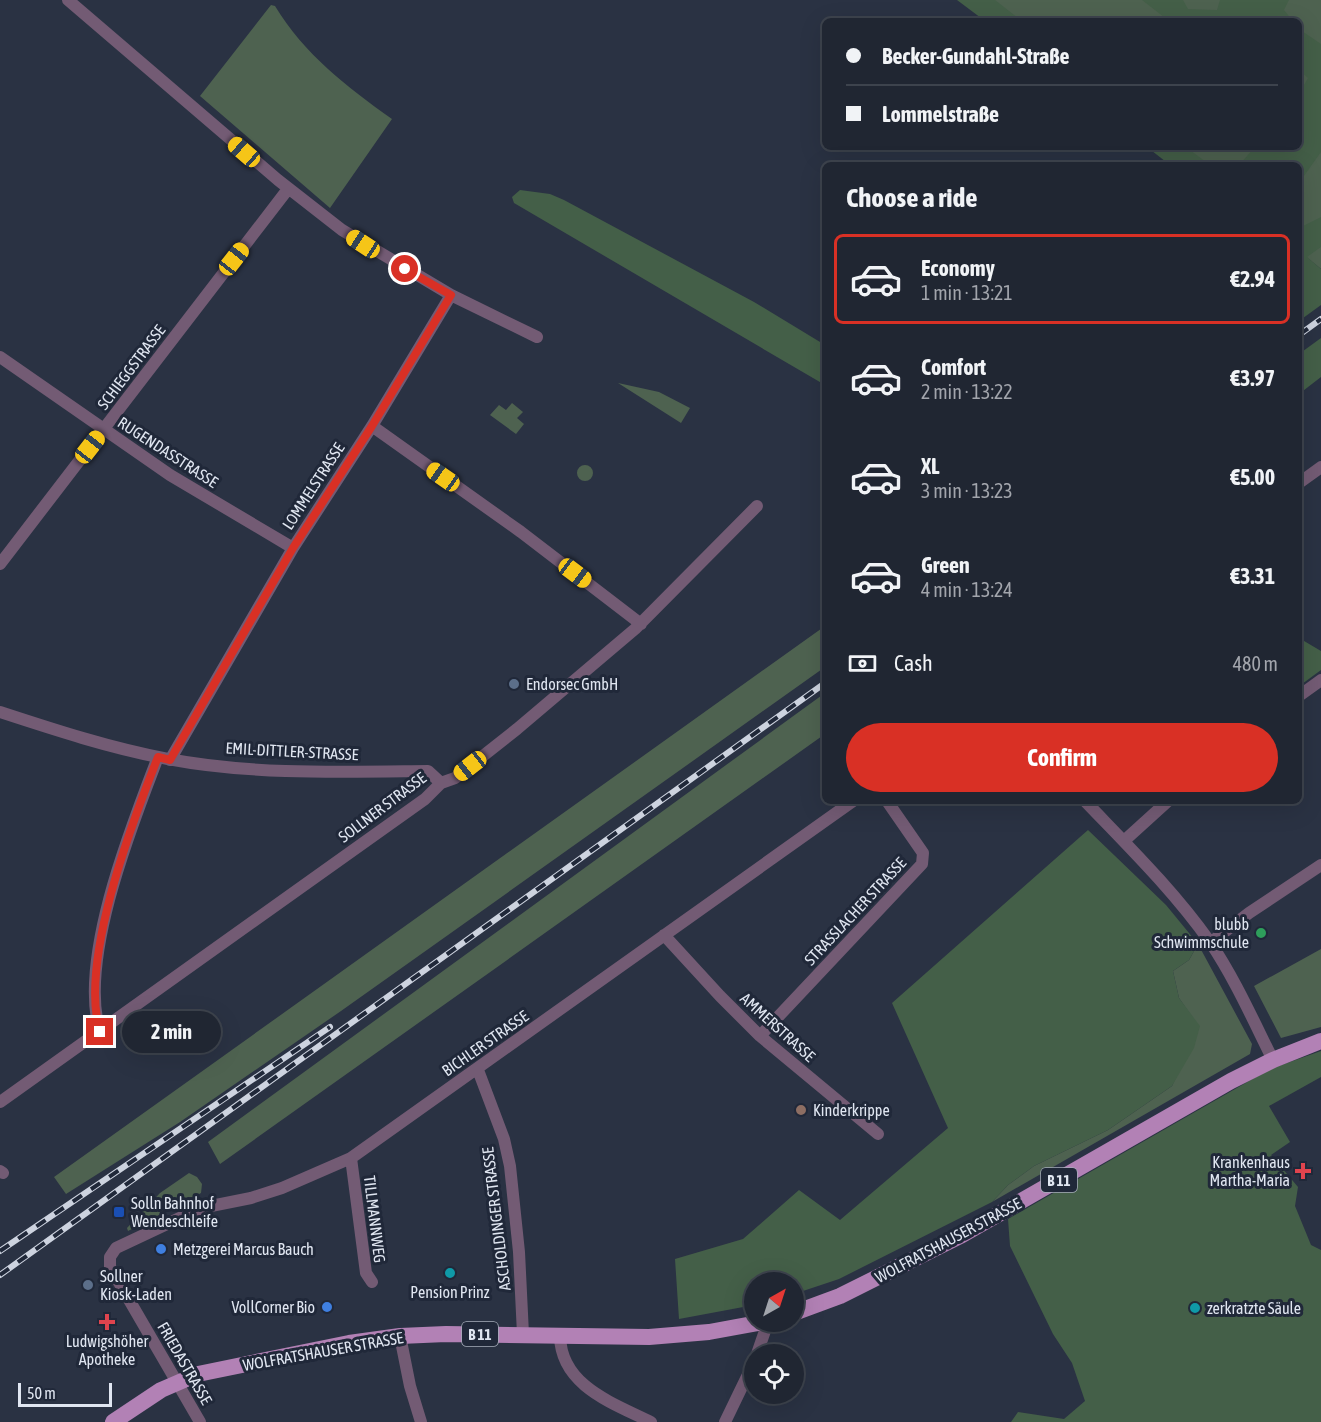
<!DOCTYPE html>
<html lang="en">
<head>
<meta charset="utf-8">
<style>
  :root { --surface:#202632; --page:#2d323e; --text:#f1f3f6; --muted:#a2a5ac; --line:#3d434d; --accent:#d93025 }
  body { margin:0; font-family:"Asap Condensed",sans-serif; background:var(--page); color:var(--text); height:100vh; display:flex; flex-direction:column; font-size:22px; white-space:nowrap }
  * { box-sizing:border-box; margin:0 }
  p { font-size:20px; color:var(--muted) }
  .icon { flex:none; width:33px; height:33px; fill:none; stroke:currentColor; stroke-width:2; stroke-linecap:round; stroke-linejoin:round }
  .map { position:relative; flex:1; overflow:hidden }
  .sheet { position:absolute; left:822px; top:162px; width:480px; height:642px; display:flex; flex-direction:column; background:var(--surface); border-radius:9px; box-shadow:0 6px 24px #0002,0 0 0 2px var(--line) }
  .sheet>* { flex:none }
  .top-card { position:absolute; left:822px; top:18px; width:480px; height:132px; border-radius:9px; box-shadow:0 6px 24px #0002,0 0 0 2px var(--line); display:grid; align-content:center; height:132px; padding:0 24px; background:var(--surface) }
  .needle { width:39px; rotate:39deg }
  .fabs { position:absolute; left:744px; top:1272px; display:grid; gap:12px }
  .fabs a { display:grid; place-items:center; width:60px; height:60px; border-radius:50%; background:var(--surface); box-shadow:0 6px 24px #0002,0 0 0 2px var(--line); font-size:30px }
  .scale { position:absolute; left:18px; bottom:15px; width:94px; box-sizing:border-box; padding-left:6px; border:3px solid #e0e6f1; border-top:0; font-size:16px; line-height:21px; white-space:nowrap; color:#e0e6f1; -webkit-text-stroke:4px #202839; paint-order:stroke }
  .end { position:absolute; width:27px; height:27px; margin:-14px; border:8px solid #d93025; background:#fff; box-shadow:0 0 0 3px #fff }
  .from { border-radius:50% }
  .bubble { position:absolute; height:42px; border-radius:21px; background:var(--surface); box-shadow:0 6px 24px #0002,0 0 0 2px var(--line); font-size:20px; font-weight:700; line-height:42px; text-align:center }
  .car { position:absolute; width:18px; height:36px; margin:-18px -9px; border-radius:8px; box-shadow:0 0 4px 2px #0007; background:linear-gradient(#f5c518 24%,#345 0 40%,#f5c518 0 76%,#345 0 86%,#f5c518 0) }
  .top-card b { display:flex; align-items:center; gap:21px; height:57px; font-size:22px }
  .top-card b+b { border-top:2px solid var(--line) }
  .top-card i { width:15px; height:15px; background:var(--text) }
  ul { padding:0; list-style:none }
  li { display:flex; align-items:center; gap:18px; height:90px; margin:0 12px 9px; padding:0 12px; border:3px solid transparent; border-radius:9px }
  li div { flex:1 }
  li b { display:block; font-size:22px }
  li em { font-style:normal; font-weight:700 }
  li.current { border-color:var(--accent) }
  li>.icon { width:54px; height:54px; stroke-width:1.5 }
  h2 { padding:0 24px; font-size:27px; line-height:72px }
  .pay { display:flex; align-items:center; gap:15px; height:66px; padding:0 24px; font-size:22px }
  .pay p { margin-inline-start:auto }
  .action { display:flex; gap:12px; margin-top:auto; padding:12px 24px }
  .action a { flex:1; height:69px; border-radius:36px; background:var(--accent); color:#fff; font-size:24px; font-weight:700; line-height:69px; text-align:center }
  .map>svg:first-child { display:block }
  .green { fill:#4e6250 }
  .forest { fill:#445f48 }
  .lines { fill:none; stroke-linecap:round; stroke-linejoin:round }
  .minor { stroke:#735b74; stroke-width:12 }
  .major { stroke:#b281b5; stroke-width:16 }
  .rail-casing { stroke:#cdd3df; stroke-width:6 }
  .rail { stroke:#202839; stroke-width:4; stroke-dasharray:11; stroke-linecap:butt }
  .route { stroke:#d93025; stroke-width:8 }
  .service-dot { fill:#5c6f8a; stroke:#202839; stroke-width:2 }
  .leisure-dot { fill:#2e9e5b; stroke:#202839; stroke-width:2 }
  .education-dot { fill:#8d6e63; stroke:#202839; stroke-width:2 }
  .health-dot { fill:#e0444e; stroke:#202839; stroke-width:2 }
  .transit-dot { fill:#1a4fb4; stroke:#202839; stroke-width:2 }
  .shop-dot { fill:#3f7fe0; stroke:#202839; stroke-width:2 }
  .culture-dot { fill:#0f9aa8; stroke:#202839; stroke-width:2 }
  .labels { text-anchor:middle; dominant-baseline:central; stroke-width:6; stroke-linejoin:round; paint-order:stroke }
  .shield { fill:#202839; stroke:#a6adba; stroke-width:1.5 }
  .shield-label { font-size:15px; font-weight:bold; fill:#e0e6f1 }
  .street-label { font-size:16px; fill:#e0e6f1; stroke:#202839 }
  .poi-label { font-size:16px; fill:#e0e6f1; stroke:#202839; text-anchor:start }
</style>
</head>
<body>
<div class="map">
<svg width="1321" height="1422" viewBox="0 0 1321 1422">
  <rect width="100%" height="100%" fill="#2a3243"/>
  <path class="green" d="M977,0H1321V269L1299,251V165H1189L1166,147H1299V21H1004Z
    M271,5L275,6C304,54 347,87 392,119L330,208L200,96Z
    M618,383L659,392L690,408L681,423Z
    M512,403L523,412L517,418L524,424L516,434L490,415L499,405L506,410Z
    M577 473a8 8 0 1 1 16 0a8 8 0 1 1-16 0Z
    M825,626V667L341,1011L180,1122L66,1194L54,1177Z
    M825,693V734L220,1164L208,1142Z
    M1198,944L1252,1044L1250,1054L992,1202L1008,1185L1034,1166L1108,1130L1172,1086L1199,1027L1179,998L1173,971L1189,960Z
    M1321,949V1027L1281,1038L1254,986Z
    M189,1173L197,1177L202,1184L201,1193L128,1231L127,1228L160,1193Z"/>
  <path class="forest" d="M957,0H995L1022,21H985Z
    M1142,0H1183L1188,9L1217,10L1220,0H1289L1284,10L1293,21H1169Z
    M1299,29L1321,44V152L1299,183V165H1239L1255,147H1299V94L1308,78L1299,70Z
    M1147,147H1186L1210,165H1170Z
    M520,190L550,194L564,200L754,302L825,345V385L514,203L512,197Z
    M1321,217V247L1307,257L1321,269V305L1299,321V228Z
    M1321,338V377L1299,394V354Z
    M1299,638L1321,651V670L1302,684L1299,682Z
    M1088,830L1166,905L1198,944L1189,960L1173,971L1179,998L1200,1026L1194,1048L1172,1086L1108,1130L1034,1166L1008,1185L992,1202L839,1279L794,1294V1282H754V1305L679,1319L675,1259L743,1239L799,1190L840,1220L948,1128L892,1003Z
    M1321,1051V1077L1269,1106L1290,1142L1271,1155L1298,1187L1295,1206L1311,1245L1321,1250V1422H1011L1018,1412L1064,1419L1085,1401L1072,1363L1053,1334L1010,1246L1008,1219L1270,1069Z"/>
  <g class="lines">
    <path class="minor" d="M68,0L278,180L342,230L451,295L537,337
      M0,357L170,475L293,548
      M372,426L521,532L641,624
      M1299,483L1321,467
      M0,564L288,189
      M1299,696L1321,680
      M0,712C55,730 110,748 168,759C252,775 343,772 428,771L441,783
      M170,760L293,548L372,426L451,295
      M1085,801C1129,847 1173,890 1210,942C1235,979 1253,1020 1273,1060
      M1125,840L1168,801
      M664,935L720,996L760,1036L878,1134
      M1210,943L1249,913L1321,865
      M100,1032C78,960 131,827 158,757
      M760,1036L922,864L923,853L887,801
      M478,1070L504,1139L510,1166L519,1252L523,1334
      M0,1102L425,799L441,783L455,778L517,729L635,629L757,506
      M351,1158L366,1273L372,1282
      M0,1171L3,1173
      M400,1336L410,1386L421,1422
      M560,1336C561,1386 613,1403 651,1422
      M757,1354L768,1322
      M200,1422L110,1267V1257L116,1248L201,1208L251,1198L282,1188L351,1158L853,801
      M725,1422L754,1362"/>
    <path class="major" d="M794,1313L840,1296L962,1235L1231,1081L1273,1060L1321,1041
      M113,1422L161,1390L198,1374L349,1343L400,1336L446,1334L649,1337L709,1332L763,1322"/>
    <g class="rail-casing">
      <path id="rail" d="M1299,335L1321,319
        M0,1251L330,1027
        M0,1275L825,683"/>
    </g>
    <use href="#rail" class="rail"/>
  </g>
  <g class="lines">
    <path class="route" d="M100,1032C79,962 131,825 158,757L170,760L293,548L372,426L451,295L405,269"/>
  </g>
  <g class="service-dot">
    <circle cx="514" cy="684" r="6"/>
    <circle cx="88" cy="1285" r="6"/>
  </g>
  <circle class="leisure-dot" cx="1261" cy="933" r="6"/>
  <circle class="education-dot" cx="801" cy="1110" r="6"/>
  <g class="health-dot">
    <path d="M1300 1162h6v6h6v6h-6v6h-6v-6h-6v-6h6z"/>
    <path d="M104 1313h6v6h6v6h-6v6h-6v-6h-6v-6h6z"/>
  </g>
  <rect class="transit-dot" x="113" y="1206" width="12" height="12" rx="3"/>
  <g class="shop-dot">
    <circle cx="161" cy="1249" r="6"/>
    <circle cx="327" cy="1307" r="6"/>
  </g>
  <g class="culture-dot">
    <circle cx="450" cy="1273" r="6"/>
    <circle cx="1195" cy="1308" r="6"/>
  </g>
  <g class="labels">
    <g class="shield">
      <rect x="1041" y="1168" width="36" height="24" rx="4.5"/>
      <rect x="462" y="1322" width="36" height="24" rx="4.5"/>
    </g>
    <g class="shield-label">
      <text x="1059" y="1180">B 11</text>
      <text x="480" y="1334">B 11</text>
    </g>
    <g class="street-label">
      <text transform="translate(131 367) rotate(-53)">SCHIEGGSTRASSE</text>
      <text transform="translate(168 452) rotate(33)">RUGENDASSTRASSE</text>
      <text transform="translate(313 486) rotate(-57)">LOMMELSTRASSE</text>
      <text transform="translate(292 751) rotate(3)">EMIL-DITTLER-STRASSE</text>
      <text transform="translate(382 807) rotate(-37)">SOLLNER STRASSE</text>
      <text transform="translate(855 911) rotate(-47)">STRASSLACHER STRASSE</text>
      <text transform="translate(778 1027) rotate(42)">AMMERSTRASSE</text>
      <text transform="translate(485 1043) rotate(-35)">BICHLER STRASSE</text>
      <text transform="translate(375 1219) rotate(83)">TILLMANNWEG</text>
      <text transform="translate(496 1219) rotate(-97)">ASCHOLDINGER STRASSE</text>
      <text transform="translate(948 1240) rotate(-28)">WOLFRATSHAUSER STRASSE</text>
      <text transform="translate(323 1351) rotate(-10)">WOLFRATSHAUSER STRASSE</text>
      <text transform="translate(185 1363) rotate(60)">FRIEDASTRASSE</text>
    </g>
    <g class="poi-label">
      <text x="526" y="684">Endorsec GmbH</text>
      <text x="1249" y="924" text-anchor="end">blubb<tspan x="1249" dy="18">Schwimmschule</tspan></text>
      <text x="813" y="1110">Kinderkrippe</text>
      <text x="1290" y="1162" text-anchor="end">Krankenhaus<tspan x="1290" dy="18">Martha-Maria</tspan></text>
      <text x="131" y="1203">Solln Bahnhof<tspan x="131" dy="18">Wendeschleife</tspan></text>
      <text x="173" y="1249">Metzgerei Marcus Bauch</text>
      <text x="100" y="1276">Sollner<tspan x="100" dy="18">Kiosk-Laden</tspan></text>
      <text x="450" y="1292" text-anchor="middle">Pension Prinz</text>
      <text x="315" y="1307" text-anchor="end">VollCorner Bio</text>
      <text x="1207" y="1308">zerkratzte Säule</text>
      <text x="107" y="1341" text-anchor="middle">Ludwigshöher<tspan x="107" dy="18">Apotheke</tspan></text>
    </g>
  </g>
</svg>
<div class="fabs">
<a><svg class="needle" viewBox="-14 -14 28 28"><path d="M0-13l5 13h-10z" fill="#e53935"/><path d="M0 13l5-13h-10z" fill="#a2a5ac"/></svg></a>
<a><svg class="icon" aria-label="locate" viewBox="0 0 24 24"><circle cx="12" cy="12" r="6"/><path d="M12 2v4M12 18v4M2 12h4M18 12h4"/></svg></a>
</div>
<div class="scale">50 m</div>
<i class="end from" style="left:405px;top:269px"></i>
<i class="end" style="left:100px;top:1032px"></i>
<div class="bubble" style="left:122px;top:1011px;width:99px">2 min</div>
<i class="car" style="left:244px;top:152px;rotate:311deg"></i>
<i class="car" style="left:363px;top:244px;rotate:303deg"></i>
<i class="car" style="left:234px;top:259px;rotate:38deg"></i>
<i class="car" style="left:90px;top:447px;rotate:38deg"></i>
<i class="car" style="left:443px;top:477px;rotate:305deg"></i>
<i class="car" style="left:575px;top:573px;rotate:127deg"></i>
<i class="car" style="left:470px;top:766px;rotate:232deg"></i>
<div class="top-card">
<b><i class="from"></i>Becker-Gundahl-Straße</b>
<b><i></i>Lommelstraße</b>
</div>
<section class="sheet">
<h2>Choose a ride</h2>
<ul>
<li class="current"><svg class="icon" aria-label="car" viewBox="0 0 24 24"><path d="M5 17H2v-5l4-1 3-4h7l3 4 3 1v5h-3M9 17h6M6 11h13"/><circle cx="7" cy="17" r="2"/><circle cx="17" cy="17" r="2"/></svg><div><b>Economy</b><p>1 min · 13:21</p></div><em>€2.94</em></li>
<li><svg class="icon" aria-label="car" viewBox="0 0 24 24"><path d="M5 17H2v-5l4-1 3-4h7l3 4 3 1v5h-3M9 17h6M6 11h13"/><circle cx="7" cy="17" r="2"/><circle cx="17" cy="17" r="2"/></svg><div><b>Comfort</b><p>2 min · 13:22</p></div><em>€3.97</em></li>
<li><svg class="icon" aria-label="car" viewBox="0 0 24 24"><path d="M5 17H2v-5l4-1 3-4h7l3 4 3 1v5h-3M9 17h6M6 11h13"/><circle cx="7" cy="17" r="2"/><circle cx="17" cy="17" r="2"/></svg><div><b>XL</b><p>3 min · 13:23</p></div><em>€5.00</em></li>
<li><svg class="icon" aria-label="car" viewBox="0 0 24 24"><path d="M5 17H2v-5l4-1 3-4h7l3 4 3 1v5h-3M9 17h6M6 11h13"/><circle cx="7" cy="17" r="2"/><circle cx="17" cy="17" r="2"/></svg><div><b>Green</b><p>4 min · 13:24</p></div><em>€3.31</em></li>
</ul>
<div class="pay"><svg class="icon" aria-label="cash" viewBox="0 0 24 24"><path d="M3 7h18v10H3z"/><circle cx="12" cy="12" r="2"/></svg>Cash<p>480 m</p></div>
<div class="action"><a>Confirm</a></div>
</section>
</div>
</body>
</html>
